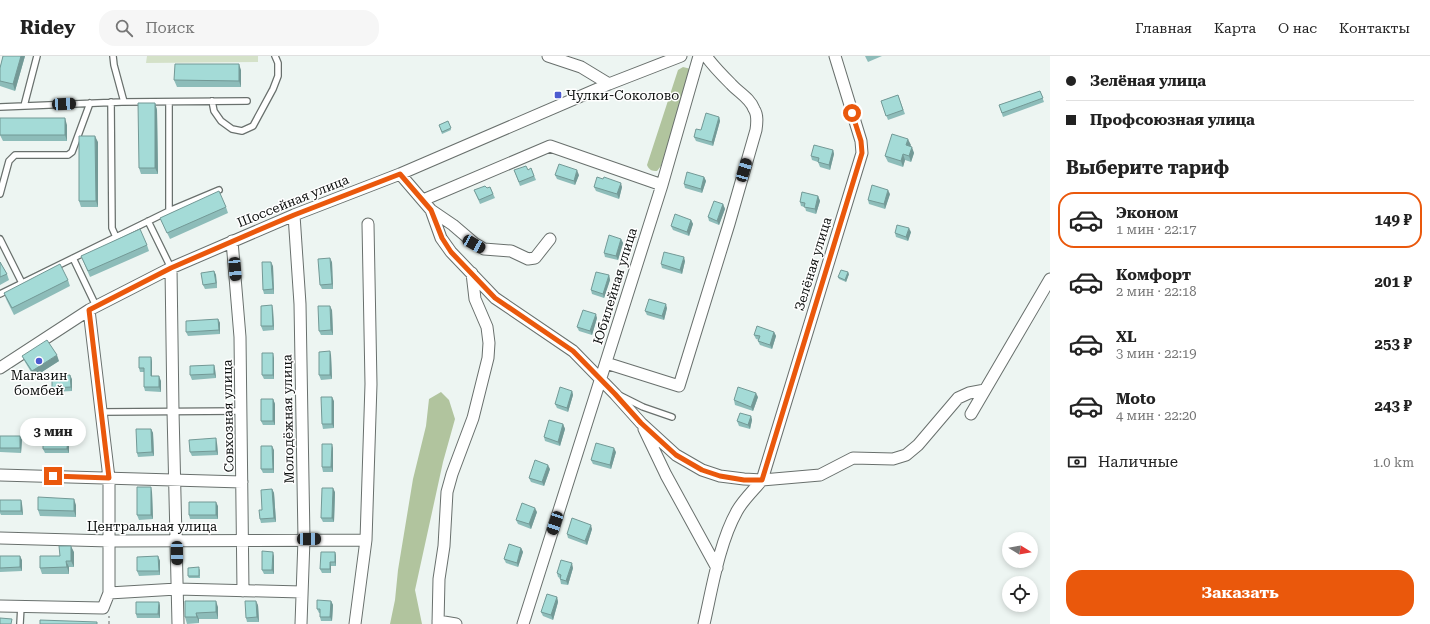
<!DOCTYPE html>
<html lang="ru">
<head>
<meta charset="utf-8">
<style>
  :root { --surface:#fff; --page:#f6f6f6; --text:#222; --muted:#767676; --line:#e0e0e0; --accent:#ea580c }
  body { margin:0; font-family:"Roboto Serif",serif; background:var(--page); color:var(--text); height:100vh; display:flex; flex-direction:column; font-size:15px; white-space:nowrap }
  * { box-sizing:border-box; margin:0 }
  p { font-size:13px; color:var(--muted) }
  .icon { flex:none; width:22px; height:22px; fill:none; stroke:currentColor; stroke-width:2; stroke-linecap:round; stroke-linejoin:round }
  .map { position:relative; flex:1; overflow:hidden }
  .drawer { display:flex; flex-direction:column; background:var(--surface); width:380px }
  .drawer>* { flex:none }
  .guide { display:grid; align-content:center; height:88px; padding:0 16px; background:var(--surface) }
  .needle { width:26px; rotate:101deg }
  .buttons { position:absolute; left:1002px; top:476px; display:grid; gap:8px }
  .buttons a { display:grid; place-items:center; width:36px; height:36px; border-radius:50%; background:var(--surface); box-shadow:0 2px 6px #0003; font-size:20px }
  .end { position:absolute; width:18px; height:18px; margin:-9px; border:5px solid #ea580c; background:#fff; box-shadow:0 0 0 2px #fff }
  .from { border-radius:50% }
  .bubble { position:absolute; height:28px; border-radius:14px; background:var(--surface); box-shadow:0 2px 6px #0003; font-size:13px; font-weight:700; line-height:28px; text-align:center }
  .car { position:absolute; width:12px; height:24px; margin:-12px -6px; border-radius:5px; box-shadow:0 0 3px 1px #0007; background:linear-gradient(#222 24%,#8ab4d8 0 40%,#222 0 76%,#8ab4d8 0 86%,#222 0) }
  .guide b { display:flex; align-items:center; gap:14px; height:38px; font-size:15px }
  .guide b+b { border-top:1px solid var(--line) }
  .guide i { width:10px; height:10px; background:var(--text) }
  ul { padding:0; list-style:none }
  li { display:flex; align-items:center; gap:12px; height:56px; margin:0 8px 6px; padding:0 8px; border:2px solid transparent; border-radius:16px }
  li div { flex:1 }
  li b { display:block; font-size:15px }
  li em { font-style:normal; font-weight:700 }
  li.current { border-color:var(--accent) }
  li>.icon { width:36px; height:36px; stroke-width:1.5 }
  h2 { padding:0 16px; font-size:18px; line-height:48px }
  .pay { display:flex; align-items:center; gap:10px; height:44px; padding:0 16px; font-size:15px }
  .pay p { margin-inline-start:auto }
  .cta { display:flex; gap:8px; margin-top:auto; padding:8px 16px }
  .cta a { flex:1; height:46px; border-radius:16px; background:var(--accent); color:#fff; font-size:16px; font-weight:700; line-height:46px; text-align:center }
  header { display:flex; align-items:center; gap:24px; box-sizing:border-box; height:56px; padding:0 20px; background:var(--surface); border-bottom:1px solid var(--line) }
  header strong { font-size:19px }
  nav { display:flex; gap:22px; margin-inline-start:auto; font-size:14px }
  .search { width:280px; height:36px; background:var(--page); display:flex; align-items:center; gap:10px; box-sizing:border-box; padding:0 14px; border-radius:16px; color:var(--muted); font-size:15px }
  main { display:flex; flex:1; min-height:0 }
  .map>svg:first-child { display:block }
  .green { fill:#d4e1c8 }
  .forest { fill:#b1c49e }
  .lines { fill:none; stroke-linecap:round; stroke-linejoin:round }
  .service-casing { stroke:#69706d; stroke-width:8 }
  .minor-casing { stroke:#69706d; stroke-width:13 }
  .path { stroke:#929896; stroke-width:1.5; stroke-dasharray:3 3; stroke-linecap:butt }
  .service { stroke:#fff; stroke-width:5.5 }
  .minor { stroke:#fff; stroke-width:11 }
  .wall { fill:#8dbcb9 }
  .shaded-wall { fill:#739996 }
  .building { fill:#a4dbd7; stroke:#739996 }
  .route { stroke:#ea580c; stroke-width:5 }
  .poi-dot { fill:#4c5bd0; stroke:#fff; stroke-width:1.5 }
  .labels { text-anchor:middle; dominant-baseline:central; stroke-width:3; stroke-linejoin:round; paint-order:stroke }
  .poi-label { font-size:13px; fill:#0b0e0d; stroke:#fff; text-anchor:start }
  .street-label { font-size:13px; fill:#0b0e0d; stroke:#fff }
</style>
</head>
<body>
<header>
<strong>Ridey</strong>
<div class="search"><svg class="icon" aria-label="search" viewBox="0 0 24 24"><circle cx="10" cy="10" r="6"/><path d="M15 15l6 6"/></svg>Поиск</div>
<nav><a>Главная</a><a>Карта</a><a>О нас</a><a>Контакты</a></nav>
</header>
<main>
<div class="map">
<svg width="1050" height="568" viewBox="0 0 1050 568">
  <rect width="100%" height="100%" fill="#edf5f2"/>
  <path class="green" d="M147,0H258V6L146,7Z"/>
  <path class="forest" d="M683,11L691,13L661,110L657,115C652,115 649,114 647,109L678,14Z
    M441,336L449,344L455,363L443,406L415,534L422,568H390L395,544L398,514L413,423L426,370L429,343Z"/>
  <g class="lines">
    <g class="service-casing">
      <path id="service" d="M113,0L114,9L124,46
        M212,45L214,55L221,65L232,73L242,75L253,70L273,33L278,20V7L275,0
        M111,46L112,172L116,181
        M24,50L37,0
        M0,51L122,46L247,45
        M0,138L9,105L15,99H68L72,96L90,47
        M169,155V46
        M148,165L171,212
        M0,183L22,227
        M73,202L96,250
        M0,238L169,155L219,134
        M621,340L643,351L672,361
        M102,356L241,355
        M20,568L21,550"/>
    </g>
    <g class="minor-casing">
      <path id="minor" d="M548,0L581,11L609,28
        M400,118L431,154L453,169L474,187L484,193L511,195L528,203L535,202L550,183
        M423,144L550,90L662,129
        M431,154L441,182L451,196L495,242L573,295L615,338L641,367L676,399L702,414L720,420L744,423L762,424L820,419L853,402L893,403L906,399L918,389L958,342L969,337L985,334
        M294,159L300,248L304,483L301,568
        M232,185L240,281L243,535
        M171,212L173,355L178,568
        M89,254L109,422V537L177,533L302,536
        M606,307L679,330L729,168L756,74C757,67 758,59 754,53C750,42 738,36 731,28C722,19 713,10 706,0
        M0,312L89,254L171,212L294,159L400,118L609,28L681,0
        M971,358L1050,223
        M644,373L666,419L717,512
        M0,419L242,426
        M0,482L110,485L366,484
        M0,550L103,552L109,537
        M438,565L456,568
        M355,568L366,484L371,328L368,168
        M438,568L439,523L444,490L447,436L452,418L473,362L488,302L489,287L487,271L475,243L472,217
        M523,568L662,129L699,0
        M704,568C712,533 719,487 737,455C743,444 754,434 762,424L862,97L861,85L835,0"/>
    </g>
    <path class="path" d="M109,568V560"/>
    <use href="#service" class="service"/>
    <use href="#minor" class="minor"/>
  </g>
  <path class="wall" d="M3,0H25L15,35L0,30V12Z
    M865,0H882L868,6Z
    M241,14V31H177L174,24Z
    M1040,35L1044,46L1003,61L999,49Z
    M898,39L905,58L888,64L881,45Z
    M155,47L157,54L158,118H141L139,112Z
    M719,61L720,65L713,90L696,85L694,81L701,74Z
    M448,65L451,74L442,78L439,69Z
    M67,69V85H3L0,79Z
    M98,86V151H81L79,145Z
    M911,89L910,90L914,97L911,106L905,104L903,111L888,106L885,100Z
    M833,94L834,98L830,114L820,111L818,106L812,104L811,100Z
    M531,112L536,124L520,130L514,114H528Z
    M555,119H579L575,129L557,123Z
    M704,121L706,125L702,137L685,132L684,128Z
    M603,123L622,131L619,143L596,135L594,131Z
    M490,131L495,142L480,148L474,134L487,132Z
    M890,138L885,153L869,148L868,144Z
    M818,140L820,145L816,158L806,155L805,151L801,150L800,146Z
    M723,148L725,153L719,169L709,165L708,161Z
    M226,151L228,157L170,183L160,162Z
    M691,164L693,168L689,180L673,174L671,170Z
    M911,176L908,185L896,181L895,177Z
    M621,183L623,187L618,204L605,201L604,197Z
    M147,189L149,195L90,221L81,200Z
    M685,205L682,218L662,212L661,208Z
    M0,206L7,218L9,224L0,229Z
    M332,206L333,233H322L320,229Z
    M273,210L274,238H264L263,234Z
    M214,215L216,219L217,232L205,233L203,229Z
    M849,218L846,226L839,223L838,221Z
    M609,219L610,224L604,242L592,238L591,234Z
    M68,224L70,230L14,259L6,243L4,237Z
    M667,252L664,264L647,259L645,255Z
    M273,253L274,274L263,275L261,270Z
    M332,254L333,279H321L319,275Z
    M597,262L592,279L579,275L577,271Z
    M218,263L220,267V278L188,280L186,276Z
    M774,276L776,280L772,293L760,289L758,285L759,284L756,283L754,279Z
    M331,299L332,323L321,324L319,319Z
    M22,300L59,305L34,321L25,306Z
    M151,301L152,306V320L161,325V336L145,335L144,331V316H140L139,312Z
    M274,302V323H264L262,319Z
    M214,309L215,313L216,322L192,324L190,319Z
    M72,323V335L54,336L52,332Z
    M572,335L573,339L568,356L557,352L555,348Z
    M758,341L753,355L735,349L734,344Z
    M273,343L275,348V369H263L261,365Z
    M334,345V372L323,373L322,368Z
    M751,360L752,364L750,373L739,370L737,365Z
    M563,368L565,373L560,390L545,385L544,381Z
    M151,373L153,377L154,400L138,401L137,397Z
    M0,380H20L22,384L21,397L0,396Z
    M69,386V397H45L43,393Z
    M217,387L218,399L192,400L190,396Z
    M333,392V416H323L322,411Z
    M274,394V417H263L261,413Z
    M616,396L611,413L593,408L591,404Z
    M550,413L544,430L531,426L529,422Z
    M272,433L274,437L276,466L261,467L260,463L262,454Z
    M152,436L153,463L139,464L137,459Z
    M335,436L334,466H323L321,462Z
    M0,444H21L22,448L23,459H1L0,457Z
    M76,449V461L40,460L38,454Z
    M218,450V463H190L189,459Z
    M537,456L531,473L518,468L516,464Z
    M592,473L587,489L568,482L567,478Z
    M521,492L523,496L518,511L506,507L504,503Z
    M74,496V511H69V518H42L40,512L60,500Z
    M335,496L336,500V510H331V517H322L320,513Z
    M0,500L22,504V515L0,516Z
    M158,500L160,505V519L139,520L137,515Z
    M274,500V518H264L262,514Z
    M573,512L568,529L561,528L560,523V522L558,521L557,517Z
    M200,513V522H189L188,520Z
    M557,541L558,546L553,564L543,560L541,556Z
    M185,545L218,551V563H199V567L187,568L185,561Z
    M331,545L333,549L332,565H321L320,561V557H319L317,553Z
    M159,546L160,550V562H137L136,558Z
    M258,549L259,566H247L246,562Z"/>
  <path class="shaded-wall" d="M21,0H25L15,35L13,28Z
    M239,8L241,14V31L239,25Z
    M155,47L157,54L158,118L155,112Z
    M719,61L720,65L713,90L712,86Z
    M65,62L67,69V85L65,79Z
    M95,80L98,86V151L96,145Z
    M908,83L911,89L908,95L906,89Z
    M912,91L914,97L911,106L909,100Z
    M833,94L834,98L830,114L829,109Z
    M903,98L905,104L903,111L901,105Z
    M577,114L579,119L575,129L574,125Z
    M704,121L706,125L702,137L701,133Z
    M621,127L622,131L619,143L617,138Z
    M888,134L890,138L885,153L884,148Z
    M818,140L820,145L816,158L815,153Z
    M723,148L725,153L719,169L717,165Z
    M691,164L693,168L689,180L687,176Z
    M909,172L911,176L908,185L906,181Z
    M621,183L623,187L618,204L616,200Z
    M684,201L685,205L682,218L680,214Z
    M330,202L332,206L333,233L332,228Z
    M271,206L273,210L274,238L273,233Z
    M214,215L216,219L217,232L216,227Z
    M848,216L849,218L846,226L845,224Z
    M609,219L610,224L604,242L603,238Z
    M666,248L667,252L664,264L662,260Z
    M272,249L273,253L274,274L273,270Z
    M330,250L332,254L333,279L331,274Z
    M596,258L597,262L592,279L590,275Z
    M218,263L220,267V278L219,274Z
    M774,276L776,280L772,293L770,289Z
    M330,295L331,299L332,323L330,319Z
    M273,297L274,302V323L273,319Z
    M57,299L59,305L34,321L32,315Z
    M151,301L152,306V325L151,320Z
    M214,309L215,313L216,322L214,318Z
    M70,319L72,323V335L71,331Z
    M159,320L161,325V336L159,331Z
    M572,335L573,339L568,356L567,352Z
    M756,337L758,341L753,355L751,351Z
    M332,341L334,345V372L332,368Z
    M273,343L275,348V369L273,365Z
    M751,360L752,364L750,373L748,369Z
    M563,368L565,373L560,390L558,386Z
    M151,373L153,377L154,400L152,396Z
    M20,380L22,384L21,397L20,392Z
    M68,382L69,386V397L67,393Z
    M216,382L217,387L218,399L216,395Z
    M332,388L333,392V416L331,411Z
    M272,390L274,394V417L273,413Z
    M614,392L616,396L611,413L610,409Z
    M548,409L550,413L544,430L542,426Z
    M151,431L152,436L153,463L151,459Z
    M333,432L335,436L334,466L332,462Z
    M272,433L274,437L276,466L274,462Z
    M74,443L76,449V461L74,455Z
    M21,444L22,448L23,459L21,455Z
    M216,446L218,450V463L216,459Z
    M535,452L537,456L531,473L529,468Z
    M591,469L592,473L587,489L585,485Z
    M71,490L74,496V511L71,505Z
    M521,492L523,496L518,511L517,507Z
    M273,496L274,500V518L272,514Z
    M335,496L336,500V510L335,506Z
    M20,500L22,504V515L20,511Z
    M158,500L160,505V519L159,515Z
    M66,505L69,511V518L67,511Z
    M330,506L331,510V517L330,513Z
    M572,507L573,512L568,529L566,525Z
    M557,541L558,546L553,564L551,559Z
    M216,545L218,551V563L216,556Z
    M256,545L258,549L259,566L257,561Z
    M331,545L333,549L332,565L330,561Z
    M159,546L160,550V562L158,558Z
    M196,557L199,563V567L197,561Z"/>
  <path class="building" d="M3,0H21L13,28L0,25V12Z
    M175,8H239V25L174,24Z
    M1040,35L1043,42L1002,57L999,49Z
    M898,39L903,54L886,60L881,45Z
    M138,47H155V112H139Z
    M706,57L719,61L712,86L694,81L696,73L701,74Z
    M0,62H65V79H0Z
    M448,65L451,72L442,76L439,69Z
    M892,78L908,83L906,89L912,91L909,100L903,98L901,105L885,100Z
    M79,80H95L96,145H79Z
    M814,89L833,94L829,109L818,106L819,102L811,100Z
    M559,108L577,114L574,125L555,119Z
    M526,110L528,114L531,112L534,120L519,126L514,114Z
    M687,116L704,121L701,133L684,128Z
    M597,121L603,123L604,121L621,127L617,138L594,131Z
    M872,129L888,134L884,148L868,144Z
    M485,130L487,132L490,131L493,138L479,144L474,134Z
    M219,135L226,151L167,177L160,162Z
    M802,136L818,140L815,153L804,151L805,147L800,146Z
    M714,145L723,148L717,165L708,161Z
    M675,158L691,164L687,176L671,170Z
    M897,169L909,172L906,181L895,177Z
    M140,173L147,189L88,215L81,200Z
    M609,179L621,183L616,200L604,197Z
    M664,196L684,201L680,214L661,208Z
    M330,202L332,228L320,229L318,203Z
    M0,206L7,218L0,221Z
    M262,206H271L273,233L263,234Z
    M60,208L68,224L12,252L4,237Z
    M841,214L848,216L845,224L838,221Z
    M214,215L216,227L203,229L201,217Z
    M596,216L609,219L603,238L591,234Z
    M649,243L666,248L662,260L645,255Z
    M272,249L273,270H261V250Z
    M318,250H330L331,274L319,275Z
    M583,254L596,258L590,275L577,271Z
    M218,263L219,274L186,276V265Z
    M757,270L774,276L770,289L758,285L760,280L754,279Z
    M47,284L57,299L32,315L22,300Z
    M330,295V319H319V296Z
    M262,297H273V319H262Z
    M139,301H151V320H159V331H144V312H139Z
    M214,309V318L190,319V310Z
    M70,319L71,331L52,332V320Z
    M560,331L572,335L567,352L555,348Z
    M738,331L756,337L751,351L734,344Z
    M321,341H332V368H322Z
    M261,343H273V365H261Z
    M740,357L751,360L748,369L737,365Z
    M549,364L563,368L558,386L544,381Z
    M136,373H151L152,396L137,397Z
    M0,380H20V392H0Z
    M43,381L68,382L67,393H43Z
    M216,382V395L190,396L189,384Z
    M596,387L614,392L610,409L591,404Z
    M322,388H332L331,411H322Z
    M261,390H272L273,413H261Z
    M535,404L548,409L542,426L529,422Z
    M137,431H151V459H137Z
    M322,432H333L332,462H321Z
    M272,433L274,462L260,463L259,454H262L261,434Z
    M38,441L74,443V455L38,454Z
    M0,444H21V455H0Z
    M189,446H216V459H189Z
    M522,447L535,452L529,468L516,464Z
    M572,462L591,469L585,485L567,478Z
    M509,488L521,492L517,507L504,503Z
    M59,490H71V505H66L67,511L40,512V500H60Z
    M262,495L273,496L272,514H262Z
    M321,496H335V506H330V513H320Z
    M0,500H20V511L0,512Z
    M158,500L159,515H137V501Z
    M561,504L572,507L566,525L560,523L561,519L557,517Z
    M199,511V520H188V512Z
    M547,538L557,541L551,559L541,556Z
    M317,544L331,545L330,561H320V553H317Z
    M185,545H216V556L196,557L197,561H185Z
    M245,545H256L257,561L246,562Z
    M136,546H159L158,558H136Z
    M0,562L12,563L11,568H0Z
    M40,564L97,566V568H40Z"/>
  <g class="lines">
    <path class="route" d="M53,420L109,422L89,254L171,212L254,176L294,159L400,118L431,154L442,182L451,196L495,242L573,295L615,338L641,367L676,399L702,414L720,420L744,424H762L862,97L861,85L852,57"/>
  </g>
  <g class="poi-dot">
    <rect x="554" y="35" width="8" height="8" rx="2"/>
    <circle cx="39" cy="305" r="4"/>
  </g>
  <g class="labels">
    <g class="poi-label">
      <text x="566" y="39">Чулки-Соколово</text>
      <text x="39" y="319" text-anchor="middle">Магазин<tspan x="39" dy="15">бомбей</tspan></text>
    </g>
    <g class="street-label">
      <text transform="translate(293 145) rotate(-22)">Шоссейная улица</text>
      <text transform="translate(813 208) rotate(-73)">Зелёная улица</text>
      <text transform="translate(615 230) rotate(-73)">Юбилейная улица</text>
      <text transform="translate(228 360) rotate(-91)">Совхозная улица</text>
      <text transform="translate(288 363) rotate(-91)">Молодёжная улица</text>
      <text x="152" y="470">Центральная улица</text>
    </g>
  </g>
</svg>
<div class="buttons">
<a><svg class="needle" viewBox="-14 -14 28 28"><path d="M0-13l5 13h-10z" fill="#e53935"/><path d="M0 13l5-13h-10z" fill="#767676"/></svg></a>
<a><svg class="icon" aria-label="locate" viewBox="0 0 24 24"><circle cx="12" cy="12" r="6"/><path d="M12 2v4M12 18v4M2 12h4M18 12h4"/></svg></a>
</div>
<i class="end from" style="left:852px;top:57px"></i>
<i class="end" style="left:53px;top:420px"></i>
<div class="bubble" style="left:20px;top:362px;width:66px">3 мин</div>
<i class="car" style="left:64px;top:48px;rotate:87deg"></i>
<i class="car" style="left:744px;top:114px;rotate:16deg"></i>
<i class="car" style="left:474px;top:188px;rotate:119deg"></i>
<i class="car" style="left:235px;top:213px;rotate:175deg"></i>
<i class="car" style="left:555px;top:467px;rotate:198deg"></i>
<i class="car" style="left:309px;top:483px;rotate:90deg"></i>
<i class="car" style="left:177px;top:497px;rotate:179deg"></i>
</div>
<section class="drawer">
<div class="guide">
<b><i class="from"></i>Зелёная улица</b>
<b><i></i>Профсоюзная улица</b>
</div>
<h2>Выберите тариф</h2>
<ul>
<li class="current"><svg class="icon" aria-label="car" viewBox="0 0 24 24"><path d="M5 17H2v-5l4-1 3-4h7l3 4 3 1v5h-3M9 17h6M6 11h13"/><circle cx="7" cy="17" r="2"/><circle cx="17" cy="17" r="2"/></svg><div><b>Эконом</b><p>1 мин · 22:17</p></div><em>149 ₽</em></li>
<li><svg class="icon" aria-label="car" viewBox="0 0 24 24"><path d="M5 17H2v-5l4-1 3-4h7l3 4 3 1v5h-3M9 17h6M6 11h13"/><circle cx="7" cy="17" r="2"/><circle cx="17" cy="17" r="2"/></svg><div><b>Комфорт</b><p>2 мин · 22:18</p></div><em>201 ₽</em></li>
<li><svg class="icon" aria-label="car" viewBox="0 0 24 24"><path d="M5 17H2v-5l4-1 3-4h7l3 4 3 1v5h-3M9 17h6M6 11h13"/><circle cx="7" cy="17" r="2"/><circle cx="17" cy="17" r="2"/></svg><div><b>XL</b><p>3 мин · 22:19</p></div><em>253 ₽</em></li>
<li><svg class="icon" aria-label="car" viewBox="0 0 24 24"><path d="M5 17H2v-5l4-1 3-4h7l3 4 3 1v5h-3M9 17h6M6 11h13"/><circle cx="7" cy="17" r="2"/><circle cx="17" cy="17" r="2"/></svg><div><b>Moto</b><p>4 мин · 22:20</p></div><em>243 ₽</em></li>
</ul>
<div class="pay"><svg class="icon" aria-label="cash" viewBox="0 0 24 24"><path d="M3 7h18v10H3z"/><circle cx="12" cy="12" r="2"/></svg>Наличные<p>1.0 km</p></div>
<div class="cta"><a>Заказать</a></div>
</section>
</main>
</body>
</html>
